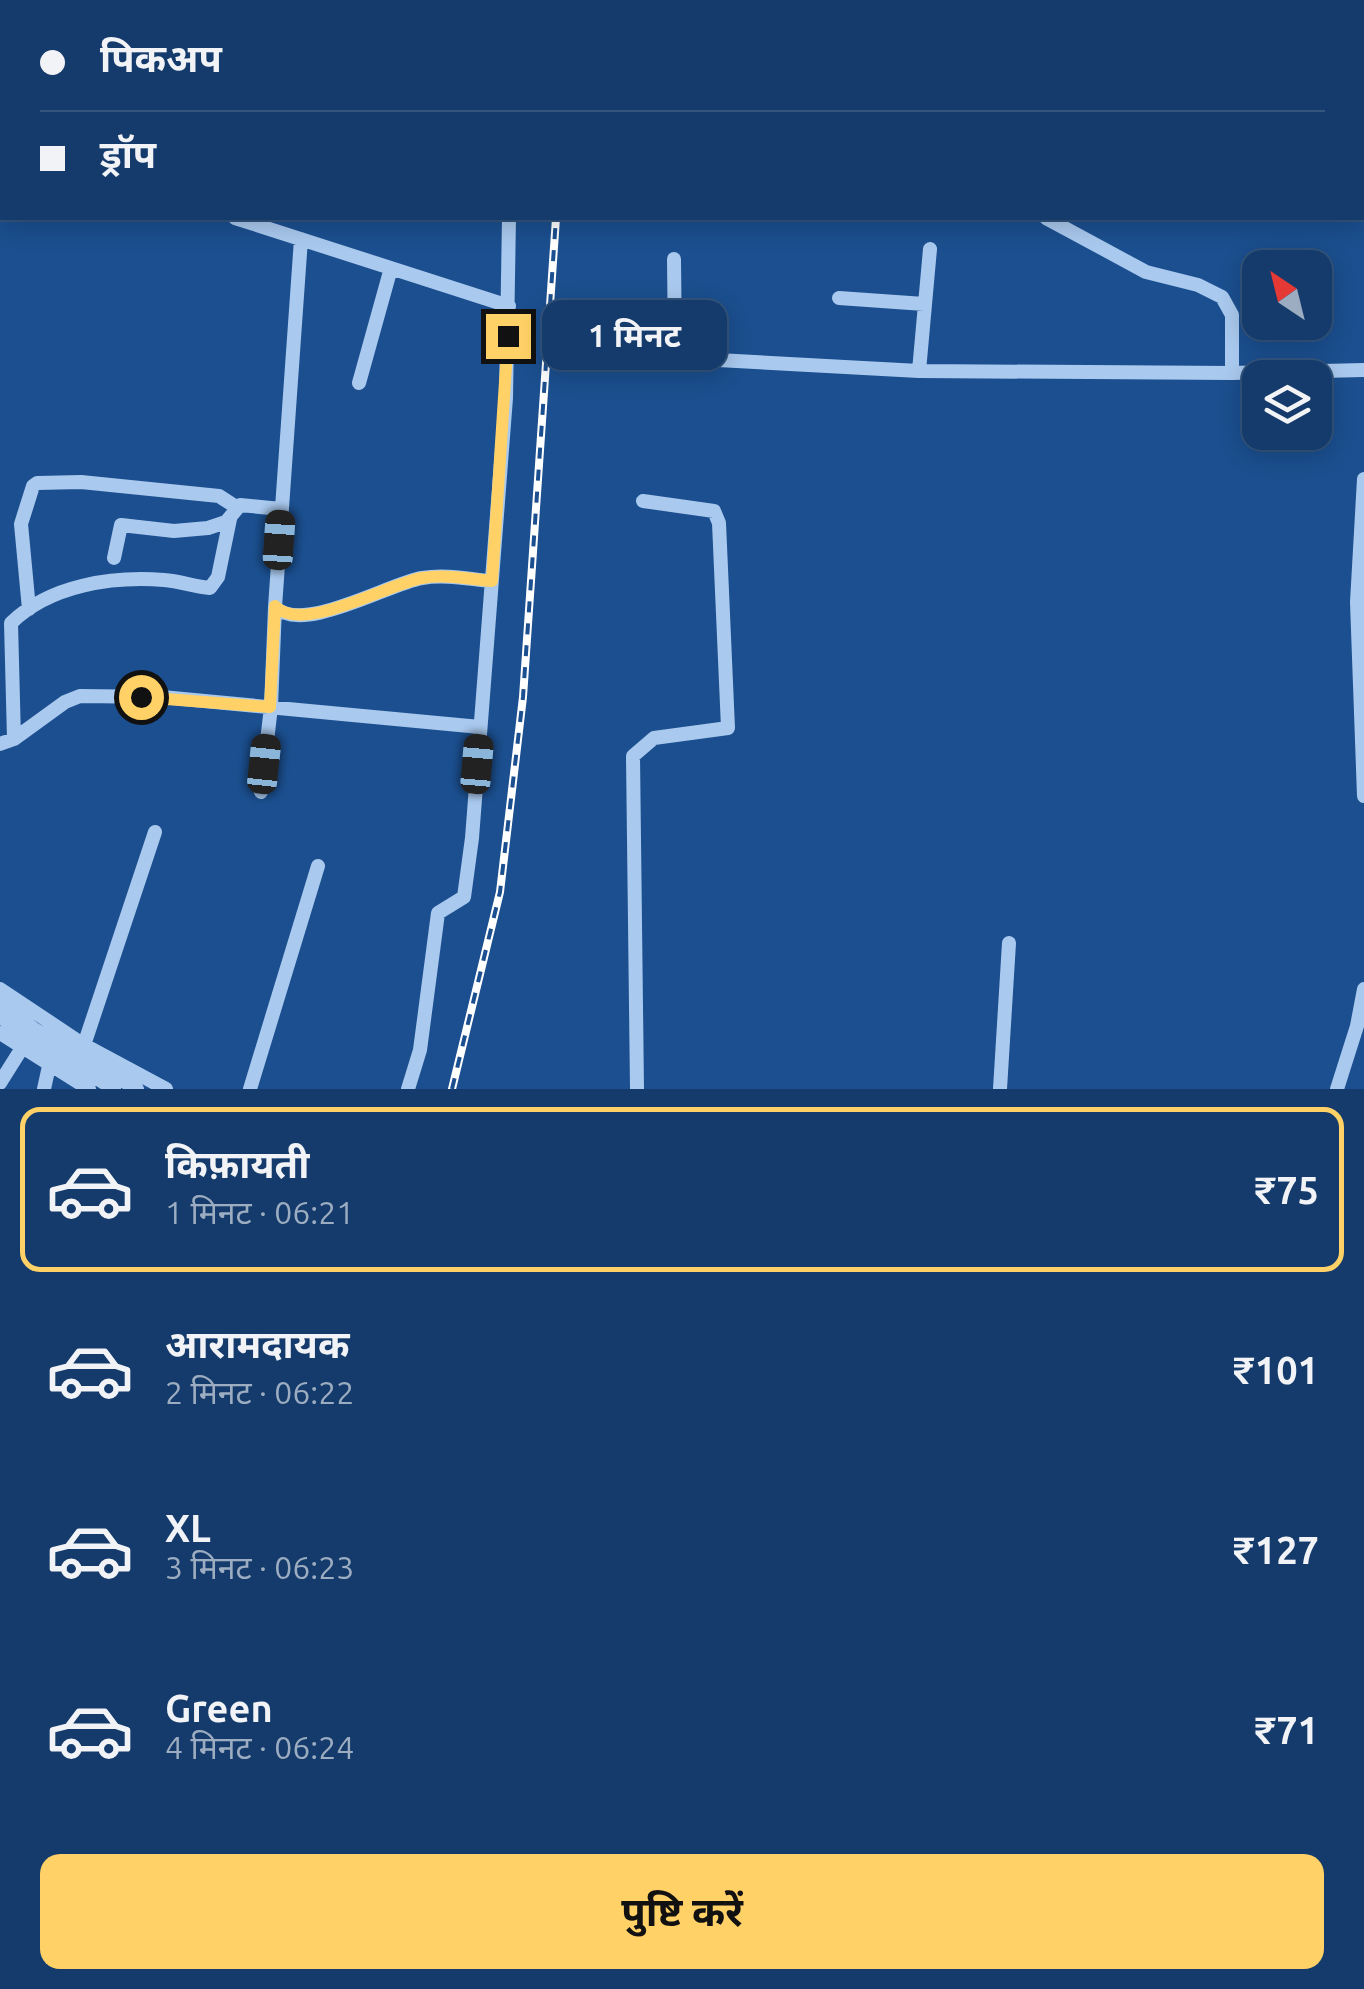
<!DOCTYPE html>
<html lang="hi">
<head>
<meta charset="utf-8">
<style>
  :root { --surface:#143b6b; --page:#214673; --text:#f1f3f6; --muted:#9dadc1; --line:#33557e; --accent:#ffd166 }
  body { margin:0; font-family:Ubuntu,"Noto Sans Devanagari",sans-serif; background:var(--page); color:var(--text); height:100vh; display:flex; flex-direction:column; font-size:38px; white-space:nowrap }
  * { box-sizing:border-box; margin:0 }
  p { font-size:32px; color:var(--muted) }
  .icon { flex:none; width:55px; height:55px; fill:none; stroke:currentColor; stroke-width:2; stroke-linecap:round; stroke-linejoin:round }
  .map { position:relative; height:1089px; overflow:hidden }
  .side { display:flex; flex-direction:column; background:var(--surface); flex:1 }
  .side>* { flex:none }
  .banner { position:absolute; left:0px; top:0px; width:1365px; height:220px; box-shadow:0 5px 25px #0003,0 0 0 2px var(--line); display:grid; align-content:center; height:220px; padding:0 40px; background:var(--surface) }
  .needle { width:65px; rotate:325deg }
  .controls { position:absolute; left:1242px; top:250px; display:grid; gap:20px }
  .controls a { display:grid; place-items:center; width:90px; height:90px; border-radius:20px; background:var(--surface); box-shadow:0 5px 25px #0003,0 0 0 2px var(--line); font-size:50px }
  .end { position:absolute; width:45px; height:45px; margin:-22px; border:12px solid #ffd166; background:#111; box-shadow:0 0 0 5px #111 }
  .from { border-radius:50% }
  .bubble { position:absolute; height:70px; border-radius:20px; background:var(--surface); box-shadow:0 5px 25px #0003,0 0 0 2px var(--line); font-size:32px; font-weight:700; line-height:70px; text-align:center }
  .car { position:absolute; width:30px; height:60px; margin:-30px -15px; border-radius:12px; box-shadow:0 0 8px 2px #0007; background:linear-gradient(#222 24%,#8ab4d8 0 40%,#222 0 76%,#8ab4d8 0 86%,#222 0) }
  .banner b { display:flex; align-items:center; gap:35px; height:95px; font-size:38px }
  .banner b+b { border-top:2px solid var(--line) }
  .banner i { width:25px; height:25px; background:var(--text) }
  ul { padding:18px 0 0; list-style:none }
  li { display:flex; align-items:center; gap:30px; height:165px; margin:0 20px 15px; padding:0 20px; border:5px solid transparent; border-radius:20px }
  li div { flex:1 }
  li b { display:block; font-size:38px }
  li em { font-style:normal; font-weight:700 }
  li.on { border-color:var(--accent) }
  li>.icon { width:90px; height:90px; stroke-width:1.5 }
  .primary-button { display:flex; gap:20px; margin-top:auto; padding:20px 40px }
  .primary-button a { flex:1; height:115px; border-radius:20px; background:var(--accent); color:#111; font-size:40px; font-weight:700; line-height:115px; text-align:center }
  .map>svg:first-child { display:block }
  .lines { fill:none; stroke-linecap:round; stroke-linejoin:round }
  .minor { stroke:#a9c9ee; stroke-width:14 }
  .rail-casing { stroke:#fff; stroke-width:8 }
  .rail { stroke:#1b4f8f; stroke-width:4; stroke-dasharray:11; stroke-linecap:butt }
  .route { stroke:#ffd166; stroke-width:12 }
</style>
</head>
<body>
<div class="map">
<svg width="1364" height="1089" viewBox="0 0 1364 1089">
  <rect width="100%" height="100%" fill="#1b4f8f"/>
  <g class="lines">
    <path class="minor" d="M104,0L105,2
      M288,0V2
      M463,0L464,2
      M728,0L729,2
      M1354,0L1356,2
      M613,2L619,0
      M0,111L2,117
      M0,147H2
      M235,218L509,306
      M1046,218L1146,272L1198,285L1222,297L1232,315V373
      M301,239L275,607C302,635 390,583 422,578C445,574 468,579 491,581
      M674,259L675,350
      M839,298L924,304
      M581,329L718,360L919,371L1232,373L1364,370
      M919,371L930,249
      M359,383L391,268
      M1364,479L1357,602L1364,796
      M114,558L121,525L174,531L208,528L226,522L240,505L281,509
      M29,609L21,524L33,486L37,483L81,482L219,496L236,507
      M14,739L11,623C50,585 112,576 164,580C180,581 195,587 210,588L218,577L230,519
      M0,744L14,739L65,702L80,696L162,697L480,727
      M261,792L271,707L275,607
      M0,989L84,1045L166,1089
      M0,1003L34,1029L137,1089
      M0,1017L114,1089
      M0,1033L89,1089
      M84,1045L155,832
      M0,1083L22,1048
      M44,1089L49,1066
      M250,1089L318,866
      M408,1089L420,1050L438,913L464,897L472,838L506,398L509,218
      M637,1089L633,756L654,738L728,728L719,523L714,511L643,501
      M1000,1089L1009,943
      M1337,1089L1357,1026L1364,989"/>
    <g class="rail-casing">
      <path id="rail" d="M575,2V0
        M452,1089L500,892L523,697L556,218"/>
    </g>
    <use href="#rail" class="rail"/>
  </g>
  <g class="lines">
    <path class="route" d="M141,697L270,707L275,606C302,635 390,583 422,578C445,574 469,579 492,581L508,336"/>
  </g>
</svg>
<div class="controls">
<a><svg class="needle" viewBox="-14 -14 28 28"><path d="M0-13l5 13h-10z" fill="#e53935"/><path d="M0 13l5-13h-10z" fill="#9dadc1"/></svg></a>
<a><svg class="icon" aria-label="layers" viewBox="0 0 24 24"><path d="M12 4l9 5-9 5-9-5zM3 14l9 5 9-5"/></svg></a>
</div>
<i class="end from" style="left:141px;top:697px"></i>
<i class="end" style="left:508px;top:336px"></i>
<div class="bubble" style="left:542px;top:300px;width:185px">1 मिनट</div>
<i class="car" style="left:279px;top:540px;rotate:4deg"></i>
<i class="car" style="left:264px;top:764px;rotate:6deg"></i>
<i class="car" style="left:477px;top:764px;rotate:5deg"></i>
<div class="banner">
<b><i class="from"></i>पिकअप</b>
<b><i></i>ड्रॉप</b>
</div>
</div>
<section class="side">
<ul>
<li class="on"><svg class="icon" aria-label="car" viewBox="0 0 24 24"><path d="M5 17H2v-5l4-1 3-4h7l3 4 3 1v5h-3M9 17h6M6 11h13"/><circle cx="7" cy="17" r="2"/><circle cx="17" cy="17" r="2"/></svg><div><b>किफ़ायती</b><p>1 मिनट · 06:21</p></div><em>₹75</em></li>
<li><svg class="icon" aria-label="car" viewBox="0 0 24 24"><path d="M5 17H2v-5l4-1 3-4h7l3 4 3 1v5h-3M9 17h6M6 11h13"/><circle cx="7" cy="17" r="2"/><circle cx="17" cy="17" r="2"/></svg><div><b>आरामदायक</b><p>2 मिनट · 06:22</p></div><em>₹101</em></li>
<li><svg class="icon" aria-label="car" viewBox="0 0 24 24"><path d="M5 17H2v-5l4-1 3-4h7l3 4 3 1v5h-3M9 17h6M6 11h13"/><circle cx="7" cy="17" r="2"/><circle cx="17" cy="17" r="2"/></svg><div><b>XL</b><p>3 मिनट · 06:23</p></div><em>₹127</em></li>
<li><svg class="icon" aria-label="car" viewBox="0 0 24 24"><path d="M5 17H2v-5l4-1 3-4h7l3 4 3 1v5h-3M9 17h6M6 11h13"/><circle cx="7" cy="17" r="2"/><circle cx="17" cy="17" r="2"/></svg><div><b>Green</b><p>4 मिनट · 06:24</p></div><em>₹71</em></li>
</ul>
<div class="primary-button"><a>पुष्टि करें</a></div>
</section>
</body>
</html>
